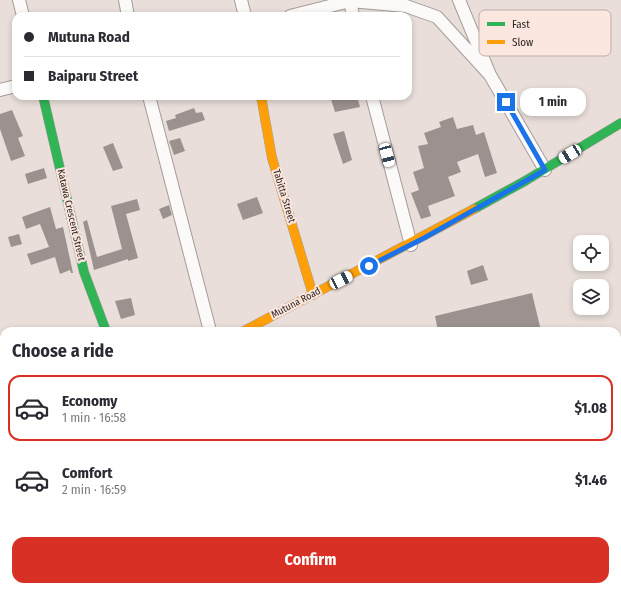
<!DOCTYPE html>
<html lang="en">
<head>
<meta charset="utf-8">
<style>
  :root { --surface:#fff; --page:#f7f7f7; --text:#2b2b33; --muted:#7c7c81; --line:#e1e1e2; --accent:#d93025 }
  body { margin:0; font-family:"Fira Sans Condensed",sans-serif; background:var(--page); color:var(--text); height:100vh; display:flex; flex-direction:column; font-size:15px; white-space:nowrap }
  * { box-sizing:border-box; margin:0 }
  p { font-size:13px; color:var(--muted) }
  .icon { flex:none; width:22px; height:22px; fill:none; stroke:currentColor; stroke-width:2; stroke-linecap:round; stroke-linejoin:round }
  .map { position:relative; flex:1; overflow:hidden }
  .details { position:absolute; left:0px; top:327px; width:621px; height:264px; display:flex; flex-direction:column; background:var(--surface); border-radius:12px 12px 0 0; box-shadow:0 2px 6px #0003 }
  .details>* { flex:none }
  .banner { position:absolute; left:12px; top:12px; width:400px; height:88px; border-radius:12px; box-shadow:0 2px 6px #0003; display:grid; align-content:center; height:88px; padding:0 12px; background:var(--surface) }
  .controls { position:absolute; left:573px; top:235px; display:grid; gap:8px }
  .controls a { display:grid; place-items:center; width:36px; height:36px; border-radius:8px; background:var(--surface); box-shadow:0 2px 6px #0003; font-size:20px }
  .end { position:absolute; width:18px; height:18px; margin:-9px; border:5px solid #1a73e8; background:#fff; box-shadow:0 0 0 2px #fff }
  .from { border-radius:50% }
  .bubble { position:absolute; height:28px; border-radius:12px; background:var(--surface); box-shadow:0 2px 6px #0003; font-size:13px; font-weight:700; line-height:28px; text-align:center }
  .car { position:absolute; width:12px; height:24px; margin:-12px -6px; border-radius:5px; box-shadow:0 0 3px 1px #0007; background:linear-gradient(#fff 24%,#345 0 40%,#fff 0 76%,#345 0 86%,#fff 0) }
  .banner b { display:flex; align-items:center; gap:14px; height:38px; font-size:15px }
  .banner b+b { border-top:1px solid var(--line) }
  .banner i { width:10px; height:10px; background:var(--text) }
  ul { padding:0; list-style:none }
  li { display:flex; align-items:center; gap:12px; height:66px; margin:0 8px 6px; padding:0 4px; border:2px solid transparent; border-radius:12px }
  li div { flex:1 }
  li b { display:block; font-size:15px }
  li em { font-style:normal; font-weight:700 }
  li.current { border-color:var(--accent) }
  li>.icon { width:36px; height:36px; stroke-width:1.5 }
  h2 { padding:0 12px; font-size:18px; line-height:48px }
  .button { display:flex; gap:8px; margin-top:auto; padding:8px 12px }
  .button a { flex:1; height:46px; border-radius:12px; background:var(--accent); color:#fff; font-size:16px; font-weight:700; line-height:46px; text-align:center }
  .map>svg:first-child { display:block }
  .building { fill:#9b928f }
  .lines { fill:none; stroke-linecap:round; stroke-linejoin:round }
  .street-casing { stroke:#a49c99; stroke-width:14 }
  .fast-casing { stroke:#a49c99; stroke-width:10 }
  .slow-casing { stroke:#a49c99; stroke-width:10 }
  .path { stroke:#c4c1be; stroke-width:2.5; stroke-dasharray:2 3; stroke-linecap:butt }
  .street { stroke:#fcfaf9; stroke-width:12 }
  .fast { stroke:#30b455; stroke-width:9 }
  .slow { stroke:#ff9f0a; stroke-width:9 }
  .route { stroke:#1a73e8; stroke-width:5 }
  .labels { text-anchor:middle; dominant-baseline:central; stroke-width:4; stroke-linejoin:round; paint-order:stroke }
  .street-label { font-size:10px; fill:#2e2623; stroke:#fce7e0 }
  .key { fill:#fce7e0; stroke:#beada7; stroke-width:1 }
  .key-label { font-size:11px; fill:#2e2623 }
</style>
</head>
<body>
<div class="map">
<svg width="621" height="591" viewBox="0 0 621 591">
  <rect width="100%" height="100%" fill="#e9ded9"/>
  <path class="building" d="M330,96H357L360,107L335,112Z
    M194,108L196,113L202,112L205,120L169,131L166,121L176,118L175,115Z
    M12,110L23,136L18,138L25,156L11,161L0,129V114Z
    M453,117L457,129L473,125L476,135L484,132L497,173L485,177L478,154L457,162L461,172L448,177L455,196L428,206L431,216L421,219L411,193L419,190L413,172L424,168L418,146L428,144L424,133L441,127L439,122Z
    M344,131L352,160L343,164L333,134Z
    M180,138L185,151L174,155L169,141Z
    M113,143L123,168L113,171L103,147Z
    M44,168L47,178L28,184L25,174Z
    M257,197L263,213L243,220L237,204Z
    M137,199L140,210L126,214L138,258L128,261V259L94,270L83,222L87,220L97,257L122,249L111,206Z
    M169,205L172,215L163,219L159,209Z
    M50,207L56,229L63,227L73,273H71L70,270L60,274L55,257L31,265L27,254L49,247L40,224L26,229L22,217Z
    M19,234L22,244L11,247L8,237Z
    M483,265L488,280L471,285L467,271Z
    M532,293L541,331H438L435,316Z
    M131,298L135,315L121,319L115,301Z"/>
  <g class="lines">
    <g class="street-casing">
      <path id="street" d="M19,0L23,16
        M125,0L128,16
        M241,0L245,16
        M350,0L353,16
        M459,0L490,75L545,170
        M290,16L350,1L406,6L437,17L490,75
        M0,90L16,86
        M149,96L210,331
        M372,96L411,245
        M0,374L4,391
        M0,465L4,462"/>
    </g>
    <g class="fast-casing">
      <path id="fast" d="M43,96L84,272L106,331
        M474,209L525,181L621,123"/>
    </g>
    <g class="slow-casing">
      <path id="slow" d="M261,96L272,158L313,295
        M244,331L474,209"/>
    </g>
    <path class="path" d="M617,471H621"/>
    <use href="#street" class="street"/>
    <use href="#fast" class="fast"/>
    <use href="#slow" class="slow"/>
  </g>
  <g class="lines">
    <path class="route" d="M369,266L424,238L545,170L506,102"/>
  </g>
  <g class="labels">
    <g class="street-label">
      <text transform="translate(284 196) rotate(73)">Tabitta Street</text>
      <text transform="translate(71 215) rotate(77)">Katawa Crescent Street</text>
      <text transform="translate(296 303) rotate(-28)">Mutuna Road</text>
    </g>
  </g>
  <rect x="479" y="10" width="132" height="46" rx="6" class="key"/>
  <rect x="487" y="22" width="18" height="4" fill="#30b455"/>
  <rect x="487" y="40" width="18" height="4" fill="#ff9f0a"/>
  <g class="key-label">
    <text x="512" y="28">Fast</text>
    <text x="512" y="46">Slow</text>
  </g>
</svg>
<div class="controls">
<a><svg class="icon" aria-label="locate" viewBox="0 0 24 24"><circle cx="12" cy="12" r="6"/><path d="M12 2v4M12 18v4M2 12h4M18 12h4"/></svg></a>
<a><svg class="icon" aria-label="layers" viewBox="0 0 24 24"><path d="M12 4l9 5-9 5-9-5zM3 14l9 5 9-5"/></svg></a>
</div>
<i class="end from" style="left:369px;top:266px"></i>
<i class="end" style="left:506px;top:102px"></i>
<div class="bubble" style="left:520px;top:88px;width:66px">1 min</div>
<i class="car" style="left:570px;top:154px;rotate:239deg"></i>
<i class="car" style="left:387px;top:155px;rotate:165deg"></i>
<i class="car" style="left:341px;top:280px;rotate:63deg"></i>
<div class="banner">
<b><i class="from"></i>Mutuna Road</b>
<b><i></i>Baiparu Street</b>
</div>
<section class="details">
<h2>Choose a ride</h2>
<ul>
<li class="current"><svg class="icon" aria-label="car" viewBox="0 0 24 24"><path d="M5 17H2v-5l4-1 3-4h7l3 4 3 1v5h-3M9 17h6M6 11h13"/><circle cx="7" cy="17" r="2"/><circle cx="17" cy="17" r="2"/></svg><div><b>Economy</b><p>1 min · 16:58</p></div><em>$1.08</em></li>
<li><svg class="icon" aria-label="car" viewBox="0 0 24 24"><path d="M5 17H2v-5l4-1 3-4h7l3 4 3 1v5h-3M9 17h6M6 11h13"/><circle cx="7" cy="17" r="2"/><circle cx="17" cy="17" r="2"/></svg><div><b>Comfort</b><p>2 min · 16:59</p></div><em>$1.46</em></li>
</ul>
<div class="button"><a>Confirm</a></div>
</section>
</div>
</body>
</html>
